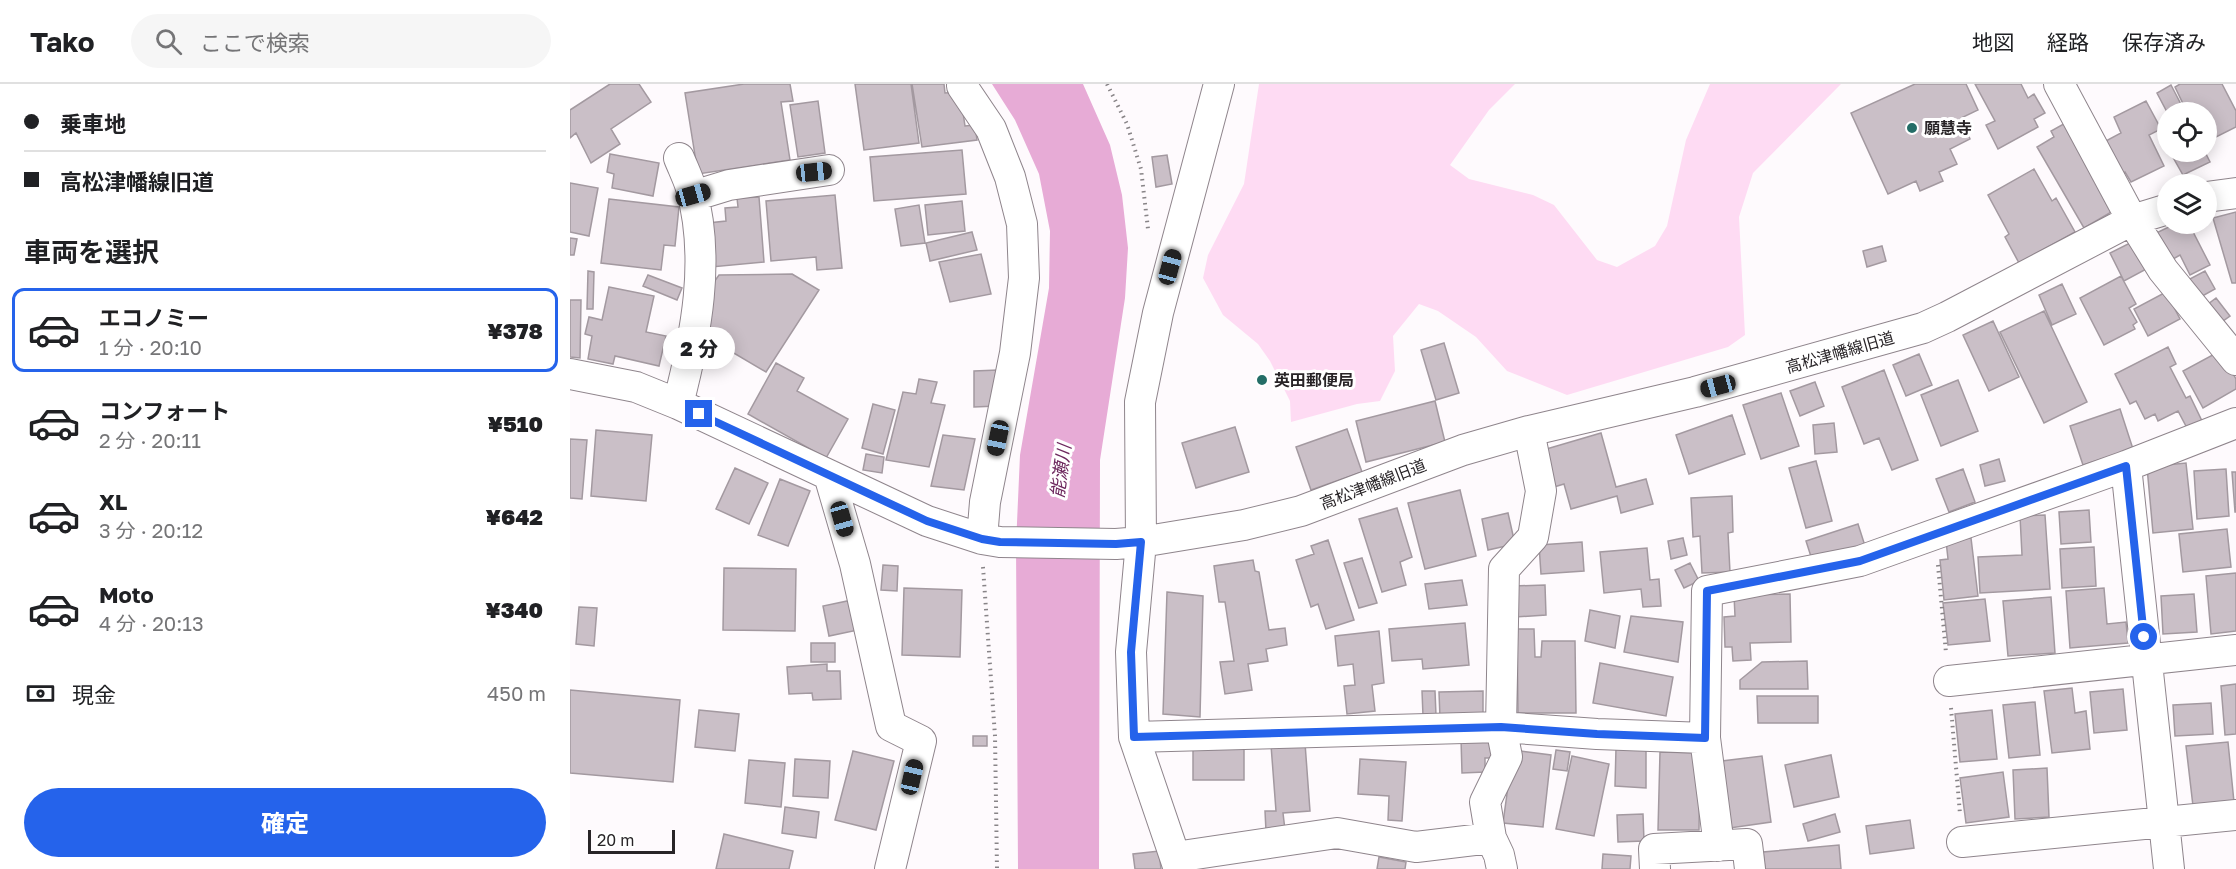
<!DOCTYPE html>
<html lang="ja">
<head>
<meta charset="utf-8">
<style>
  :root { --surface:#fff; --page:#f6f6f6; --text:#202124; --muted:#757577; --line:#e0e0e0; --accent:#2563eb }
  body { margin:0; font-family:"Golos Text","Noto Sans JP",sans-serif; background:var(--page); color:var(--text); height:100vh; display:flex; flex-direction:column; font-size:22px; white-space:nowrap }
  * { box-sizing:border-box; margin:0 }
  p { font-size:20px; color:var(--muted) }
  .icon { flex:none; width:33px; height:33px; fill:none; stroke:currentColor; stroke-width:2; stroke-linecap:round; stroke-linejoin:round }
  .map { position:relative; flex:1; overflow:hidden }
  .drawer { display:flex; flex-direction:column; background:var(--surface); width:570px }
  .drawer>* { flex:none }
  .hud { display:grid; align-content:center; height:132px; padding:0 24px; background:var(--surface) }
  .tools { position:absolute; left:1587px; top:18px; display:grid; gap:12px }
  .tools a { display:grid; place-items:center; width:60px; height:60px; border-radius:50%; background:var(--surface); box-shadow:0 3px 15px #0003; font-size:30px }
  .scale { position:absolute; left:18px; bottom:15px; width:87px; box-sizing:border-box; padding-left:6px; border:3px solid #282427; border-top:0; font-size:16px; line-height:21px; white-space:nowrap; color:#282427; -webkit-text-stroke:4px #fff; paint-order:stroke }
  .end { position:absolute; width:27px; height:27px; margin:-14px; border:8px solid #2563eb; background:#fff; box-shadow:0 0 0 3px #fff }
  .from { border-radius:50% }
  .bubble { position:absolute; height:42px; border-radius:21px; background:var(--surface); box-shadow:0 3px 15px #0003; font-size:20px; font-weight:800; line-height:42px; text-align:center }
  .car { position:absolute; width:18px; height:36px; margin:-18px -9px; border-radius:8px; box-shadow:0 0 4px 2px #0007; background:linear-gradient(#222 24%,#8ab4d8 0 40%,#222 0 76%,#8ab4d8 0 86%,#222 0) }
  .hud b { display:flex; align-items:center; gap:21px; height:57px; font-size:22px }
  .hud b+b { border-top:2px solid var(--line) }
  .hud i { width:15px; height:15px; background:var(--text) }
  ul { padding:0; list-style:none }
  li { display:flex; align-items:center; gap:18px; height:84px; margin:0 12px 9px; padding:0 12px; border:3px solid transparent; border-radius:12px }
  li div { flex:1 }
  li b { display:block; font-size:22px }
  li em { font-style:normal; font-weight:800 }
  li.active { border-color:var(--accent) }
  li>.icon { width:54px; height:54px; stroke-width:1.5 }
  h2 { padding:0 24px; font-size:27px; line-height:72px }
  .pay { display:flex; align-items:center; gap:15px; height:66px; padding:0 24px; font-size:22px }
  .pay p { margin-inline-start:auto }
  .button { display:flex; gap:12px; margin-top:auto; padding:12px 24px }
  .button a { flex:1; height:69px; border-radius:36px; background:var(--accent); color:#fff; font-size:24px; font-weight:800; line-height:69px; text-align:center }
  header { display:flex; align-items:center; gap:36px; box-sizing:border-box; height:84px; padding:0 30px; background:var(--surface); border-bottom:2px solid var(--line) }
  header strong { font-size:28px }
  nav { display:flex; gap:33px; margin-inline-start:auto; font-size:21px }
  .search { width:420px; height:54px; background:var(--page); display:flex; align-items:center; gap:15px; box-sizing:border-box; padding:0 21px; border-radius:33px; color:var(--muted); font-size:22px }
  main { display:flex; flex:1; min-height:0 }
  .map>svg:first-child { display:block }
  .green { fill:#fedbf3 }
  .water { fill:#e7abd6 }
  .building { fill:#cabfc7; stroke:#a399a0; stroke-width:1.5 }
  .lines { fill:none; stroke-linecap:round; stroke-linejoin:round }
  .minor-casing { stroke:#8f858c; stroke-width:32 }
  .path { stroke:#888487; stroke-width:4; stroke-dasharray:1.5 4.5; stroke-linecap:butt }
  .minor { stroke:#fff; stroke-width:30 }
  .route { stroke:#2563eb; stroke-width:8 }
  .poi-dot { fill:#246d67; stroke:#fff; stroke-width:2 }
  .labels { text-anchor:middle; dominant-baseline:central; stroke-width:6; stroke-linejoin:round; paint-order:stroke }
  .poi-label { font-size:16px; font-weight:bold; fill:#282427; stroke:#fff; text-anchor:start }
  .street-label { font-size:16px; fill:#282427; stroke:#fff }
  .water-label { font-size:18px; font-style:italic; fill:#6d285e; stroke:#fff }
</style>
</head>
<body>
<header>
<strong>Tako</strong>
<div class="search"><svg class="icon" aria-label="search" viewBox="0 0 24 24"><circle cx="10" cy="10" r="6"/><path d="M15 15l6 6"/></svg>ここで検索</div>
<nav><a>地図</a><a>経路</a><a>保存済み</a></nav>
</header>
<main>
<section class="drawer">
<div class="hud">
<b><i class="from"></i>乗車地</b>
<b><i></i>高松津幡線旧道</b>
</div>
<h2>車両を選択</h2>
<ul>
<li class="active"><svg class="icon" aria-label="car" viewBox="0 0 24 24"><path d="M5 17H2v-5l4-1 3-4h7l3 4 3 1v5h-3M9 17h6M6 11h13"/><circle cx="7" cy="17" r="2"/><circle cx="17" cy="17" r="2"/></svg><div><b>エコノミー</b><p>1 分 · 20:10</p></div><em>¥378</em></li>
<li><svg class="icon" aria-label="car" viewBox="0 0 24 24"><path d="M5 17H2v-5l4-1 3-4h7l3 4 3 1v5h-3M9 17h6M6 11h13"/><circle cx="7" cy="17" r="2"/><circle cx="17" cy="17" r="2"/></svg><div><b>コンフォート</b><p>2 分 · 20:11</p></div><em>¥510</em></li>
<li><svg class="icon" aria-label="car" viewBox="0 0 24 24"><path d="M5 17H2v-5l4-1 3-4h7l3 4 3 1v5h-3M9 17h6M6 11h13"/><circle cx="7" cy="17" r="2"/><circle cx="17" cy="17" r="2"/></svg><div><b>XL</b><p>3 分 · 20:12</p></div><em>¥642</em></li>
<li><svg class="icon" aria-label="car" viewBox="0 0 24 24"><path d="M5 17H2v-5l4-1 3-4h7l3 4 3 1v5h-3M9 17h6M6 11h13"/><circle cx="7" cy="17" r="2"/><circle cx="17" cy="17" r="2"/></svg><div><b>Moto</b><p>4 分 · 20:13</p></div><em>¥340</em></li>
</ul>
<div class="pay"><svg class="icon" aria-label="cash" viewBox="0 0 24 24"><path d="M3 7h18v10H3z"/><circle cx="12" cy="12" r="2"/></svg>現金<p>450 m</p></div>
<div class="button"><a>確定</a></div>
</section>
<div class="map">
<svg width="1666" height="785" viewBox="0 0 1666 785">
  <rect width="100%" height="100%" fill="#fefafd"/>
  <path class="green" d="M689,0H945L919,26L880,81L899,95L963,111L984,121L1027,176L1047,183L1085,162L1097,142L1116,56L1140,0H1271L1183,89L1169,133L1175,251L1158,263L997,311L937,287L906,253L868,227L849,220L823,252L825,287L810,317L787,320L721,338L720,317L700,277L688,260L653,231L633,194L638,171L674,100Z"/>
  <path class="water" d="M422,0H513L540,61L552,111L558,164L555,214L530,376L529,785H448L446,461L450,371L479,204L480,147L469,90L445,36Z"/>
  <path class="building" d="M40,0H69L81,18L41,45L50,60L21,79L6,49L0,54V26Z
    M174,0H220L223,17L211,18L220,76L128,90L115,9Z
    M285,0H341L349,59L294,66Z
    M342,0H374L375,9L390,8L395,42L405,41L407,56L352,63Z
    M1345,0H1396L1408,26L1391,34L1400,55L1380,65L1387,80L1369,88L1373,97L1350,107L1346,97L1318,110L1281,29Z
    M1405,0H1451L1458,14L1464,10L1475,29L1464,35L1468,43L1428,65L1416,41L1425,37Z
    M1610,0H1652L1666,27V43L1636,58V28H1617L1605,3Z
    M1601,1L1615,28H1598V30L1587,9Z
    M248,17L255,69L228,73L220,21Z
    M1576,17L1591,45L1579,51L1594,82L1561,98L1555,88L1548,92L1532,59L1551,49L1544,33Z
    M1499,37L1550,123L1514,144L1467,63L1484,53L1481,47Z
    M392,66L396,110L304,117L300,73Z
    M1600,68H1635L1640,78L1613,91Z
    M40,70L89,79L83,112L42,104L44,90L37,88Z
    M597,71L602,100L586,103L582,73Z
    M1464,85L1482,117L1486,114L1505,148L1449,179L1435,153L1439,150L1418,111Z
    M0,99L28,104L19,152L0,148Z
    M265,111L272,184L247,186L246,173L201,177L196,117Z
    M189,113L194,178L141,183L138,139L156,137L155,124L168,123L167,114Z
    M39,115L109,123L105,162L94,161L91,186L31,179Z
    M392,117L395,147L358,151L355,121Z
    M349,121L355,159L331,162L325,125Z
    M1666,128V199H1662L1643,134Z
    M1605,140H1619L1640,181L1620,191L1610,171L1598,178L1584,150Z
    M402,148L407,166L360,177L356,159Z
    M0,154L7,155L4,171H0Z
    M1568,155L1582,182L1554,197L1540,169Z
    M1312,162L1316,177L1297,183L1293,167Z
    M411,170L421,210L380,218L369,178Z
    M18,187L24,188L23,225H17Z
    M1635,187L1645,205L1627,215L1616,197Z
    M222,190L249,206L196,288L135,252L144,198L149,191Z
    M78,191L112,204L107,216L73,202Z
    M1551,192L1566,220L1559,224L1567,238L1563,241L1565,245L1534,261L1510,214Z
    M1492,200L1506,230L1482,241L1469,211Z
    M39,203L84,212L76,248L96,252L89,282L45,272L43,280L18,275L22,252L15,250L19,233L32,236Z
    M1596,208L1610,235L1578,252L1564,225Z
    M1646,214L1660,232L1646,242L1633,224Z
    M0,216H11L10,274L0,273Z
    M1474,227L1517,318L1474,339L1430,248Z
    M1423,237L1449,293L1419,307L1393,251Z
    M874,259L889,309L866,316L851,266Z
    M1598,263L1606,280L1600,283L1616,314L1620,312L1632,337L1617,344L1608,327L1588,337L1585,330L1575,335L1566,317L1560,320L1545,290Z
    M1650,267L1666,295V305L1633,324L1613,287Z
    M1349,270L1362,301L1336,312L1323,281Z
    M206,279L234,294L227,307L278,335L256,374L178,330Z
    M428,286L427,322L404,323V287Z
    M1314,286L1348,376L1322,386L1309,354L1294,360L1272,303Z
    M349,295L367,298L361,319L375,321L359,383L316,376L333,308L346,310Z
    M1388,296L1408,347L1371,362L1351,311Z
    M1245,298L1254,322L1230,332L1220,307Z
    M1211,309L1229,362L1191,375L1173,321Z
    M865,317L875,358L796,378L786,337Z
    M303,320L325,326L313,370L292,364Z
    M1550,325L1563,365L1513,381L1500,342Z
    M1162,331L1175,370L1119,390L1106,351Z
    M1264,339L1267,368L1245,370L1243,341Z
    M665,343L679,388L626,404L612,359Z
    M777,345L792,388L741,406L726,363Z
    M26,346L82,351L76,417L21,412Z
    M1031,349L1046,403L1076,395L1083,420L1051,429L1047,412L1001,425L994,400L984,403L973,366Z
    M373,351L405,355L394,406L361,402Z
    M0,355L17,356L12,415L0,414Z
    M296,370L314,373L312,389L293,386Z
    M1429,375L1435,397L1415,402L1410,381Z
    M1246,377L1262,437L1236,444L1219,384Z
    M1616,379L1623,445L1583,449L1577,383Z
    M165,384L198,399L179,440L146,425Z
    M1393,385L1405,418L1379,428L1366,395Z
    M1656,385L1659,432L1627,435L1624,387Z
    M1662,388H1666V428H1665Z
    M210,395L240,407L218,462L188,451Z
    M890,406L906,472L855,485L838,419Z
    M1162,412L1163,448L1158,449L1160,488L1132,489L1130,452L1123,453L1121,414Z
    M827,424L842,473L830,478L836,501L812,508L789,435Z
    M1519,426L1521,458L1491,460L1489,428Z
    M938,429L945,460L918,466L912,435Z
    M1475,431L1480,505L1410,509L1408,473L1452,471L1450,432Z
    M1288,440L1296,465L1244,482L1236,457Z
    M1657,445L1661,483L1613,488L1609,450Z
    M1113,454L1117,471L1101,475L1098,457Z
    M1401,454L1408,512L1374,516L1370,476L1378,475L1376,457Z
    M758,456L784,536L756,545L748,520L741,523L726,476L744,470L741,462Z
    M1012,458L1014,487L971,490L969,461Z
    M1524,463L1526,502L1492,504L1490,465Z
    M1077,464L1080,496L1089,495L1091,522L1073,523L1071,505L1034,509L1030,468Z
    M792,474L807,519L789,524L774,479Z
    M683,476L685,487L689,488L699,546L715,544L717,561L696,565L698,577L678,580L682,606L655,610L650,578L664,577L655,518H649L644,482Z
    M1120,479L1129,497L1114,504L1105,486Z
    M313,481L328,482L327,507L311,506Z
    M154,484L226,485L225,547L153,546Z
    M1666,489V547L1641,550L1636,492Z
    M892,496L897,521L859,525L855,500Z
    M975,501L976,531L945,533L944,502Z
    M334,504L392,506L390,573L332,571Z
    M1534,504L1537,540L1556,538L1558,559L1500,564L1496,507Z
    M597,508L633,512L630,633L593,630Z
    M1220,510L1221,558L1180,559L1181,576L1163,577L1162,563H1155L1154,533L1165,532L1164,511Z
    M1624,510L1627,548L1593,550L1591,512Z
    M1481,513L1485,569L1438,572L1433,517Z
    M1415,515L1420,557L1378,561L1373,519Z
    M282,516L288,546L259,552L253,522Z
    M9,523L27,524L24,562L6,560Z
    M1020,526L1050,532L1045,564L1015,557Z
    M1061,532L1113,538L1108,578L1054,568Z
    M895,539L899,581L853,585L852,575L822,577L819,545Z
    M947,545H964L965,573H971L972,557H1005L1006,629H948Z
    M809,547L814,599L802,601L805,627L777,630L774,602L785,601L783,580L768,582L765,552Z
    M241,559H265V578H241Z
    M1237,577L1238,605H1170V596L1192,578Z
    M1030,579L1103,593L1096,632L1023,619Z
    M257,580V587H270L271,615L243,616L242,609L219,610L217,583Z
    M1666,600V650L1655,651L1651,602Z
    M1502,604L1505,629L1516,627L1520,665L1482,669L1474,607Z
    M1553,605L1557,646L1524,649L1520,608Z
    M0,606L110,616L103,698L0,689Z
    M852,607H865L866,631L853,632Z
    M913,607V633L870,634L869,608Z
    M1187,612H1248V639H1188Z
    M1465,618L1470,671L1439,674L1433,621Z
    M1641,619L1643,650L1605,652L1603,621Z
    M129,626L169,630L165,667L125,663Z
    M1422,626L1427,675L1390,678L1385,630Z
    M403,652H417V662H403Z
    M891,655H924L925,674H915V688L892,689Z
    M1658,658L1664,718L1623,722L1616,662Z
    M735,659L740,727L713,729L715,746L696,747L695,727H706L701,661Z
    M674,664V696H623V665Z
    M1046,664H1076V704L1045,702Z
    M943,666L981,671L973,743L933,739Z
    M986,666L1000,668L997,687L983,685Z
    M283,667L324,677L306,746L265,736Z
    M1090,668L1130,669L1129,746H1088Z
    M1261,671L1269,713L1224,723L1215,681Z
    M1002,672L1039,680L1024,752L986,745Z
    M1192,672L1201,738L1153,745L1144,678Z
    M225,675L260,677L258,714L223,712Z
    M790,675L836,678L832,737L818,736L819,712L788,710Z
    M179,676L215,679L211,723L175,719Z
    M1477,684L1479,733L1445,735L1443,686Z
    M1433,688L1439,733L1396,739L1390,694Z
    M215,723L249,728L246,754L212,749Z
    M1073,730L1074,757L1048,758L1047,731Z
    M1265,730L1270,748L1238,757L1233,740Z
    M1340,736L1344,764L1300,770L1296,742Z
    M154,750L223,767L219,785H146Z
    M1269,761L1271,785H1195L1193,768Z
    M589,767L591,785H565L563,770Z
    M1033,770L1061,772L1060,785H1032Z
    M809,773L836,778L835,785H807Z"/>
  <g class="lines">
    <g class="minor-casing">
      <path id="minor" d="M1489,0L1562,136L1593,186L1666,276
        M392,2L421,45L440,93L452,140L454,194L445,269L415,418L412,455
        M123,112L159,101L259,86
        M1636,113L1666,109
        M0,290L66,303L108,320L357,437L412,455L430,458L546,460L571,458L674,441L731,427L893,366L959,347L1125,308L1353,244L1377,233L1562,136L1598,125
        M108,320C126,251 141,175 121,104C118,94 113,84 109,74
        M1556,382L1599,785
        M259,391L285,480L321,642L351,657L320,785
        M1379,597L1666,566
        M564,653L931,643L1027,650L1135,654
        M1392,758L1666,731
        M1149,762L1135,654L1137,507L1290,477L1556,382L1666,339
        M605,773L767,749L846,763L921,754
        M609,785L564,653L561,568L571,458L570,318L588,229L649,0
        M932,785L929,771L921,754L915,718L937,673L931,643L934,485L963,453L971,407L959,347
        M1085,785L1084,765L1177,760L1180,785"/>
    </g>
    <path class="path" d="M537,0L557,40L571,85L578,145
      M1368,481L1376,569
      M413,483L425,652L427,785
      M1381,624L1390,730"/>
    <use href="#minor" class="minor"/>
  </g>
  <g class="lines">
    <path class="route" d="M129,330L357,437L412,455L430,458L546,460L571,458L561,568L564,653L931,643L1027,650L1135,654L1137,507L1290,477L1556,382L1574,553"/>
  </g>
  <g class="poi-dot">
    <circle cx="1342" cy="44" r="6"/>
    <circle cx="692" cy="296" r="6"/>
  </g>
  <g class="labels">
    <g class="poi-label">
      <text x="1354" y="44">願慧寺</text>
      <text x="704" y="296">英田郵便局</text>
    </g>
    <g class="street-label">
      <text transform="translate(1270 268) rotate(-16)">高松津幡線旧道</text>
      <text transform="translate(803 400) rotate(-21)">高松津幡線旧道</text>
    </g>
    <g class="water-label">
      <text transform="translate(490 387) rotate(-82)">能瀬川</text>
    </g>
  </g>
</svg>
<div class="tools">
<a><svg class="icon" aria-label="locate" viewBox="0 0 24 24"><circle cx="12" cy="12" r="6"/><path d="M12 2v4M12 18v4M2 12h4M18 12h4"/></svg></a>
<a><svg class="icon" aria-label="layers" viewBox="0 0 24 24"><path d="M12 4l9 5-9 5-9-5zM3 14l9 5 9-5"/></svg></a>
</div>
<div class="scale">20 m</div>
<i class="end from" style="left:1574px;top:553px"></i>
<i class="end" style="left:129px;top:330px"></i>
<div class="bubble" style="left:93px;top:243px;width:72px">2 分</div>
<i class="car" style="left:244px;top:88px;rotate:84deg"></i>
<i class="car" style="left:123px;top:111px;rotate:74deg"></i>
<i class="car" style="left:600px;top:183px;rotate:15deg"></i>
<i class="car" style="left:1148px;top:302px;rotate:255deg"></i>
<i class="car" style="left:428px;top:354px;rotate:192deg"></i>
<i class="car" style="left:272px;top:435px;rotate:164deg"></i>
<i class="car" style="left:342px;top:693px;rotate:13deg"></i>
</div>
</main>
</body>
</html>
